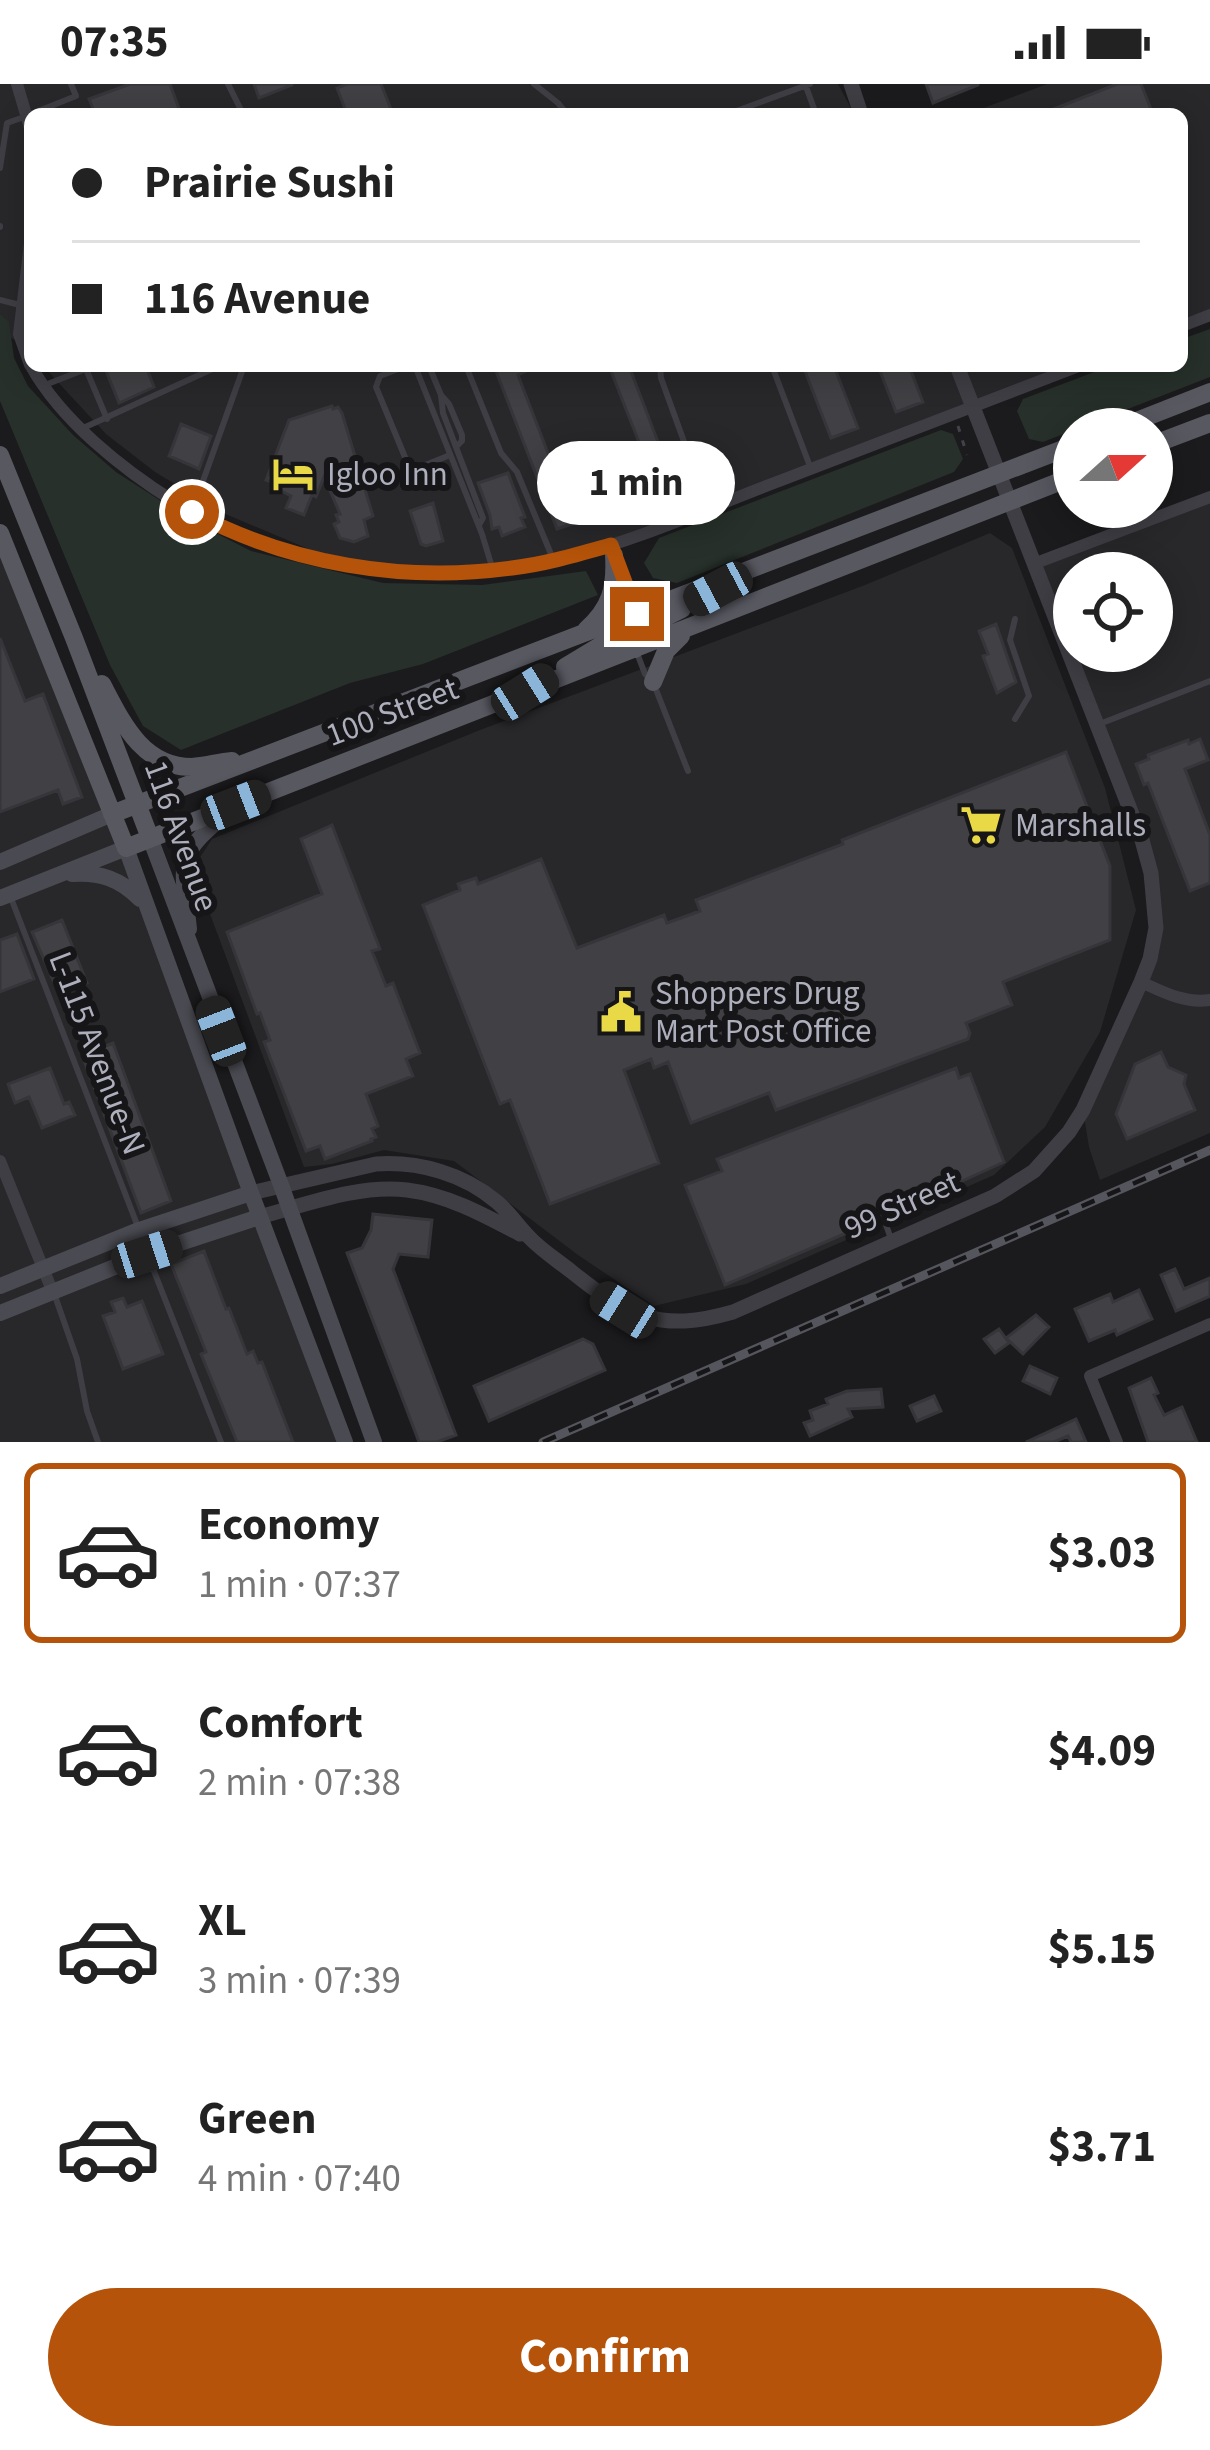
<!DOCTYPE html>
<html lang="en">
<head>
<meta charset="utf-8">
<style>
  :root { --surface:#fff; --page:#f6f6f6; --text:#222; --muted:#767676; --line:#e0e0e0; --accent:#b45309 }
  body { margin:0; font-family:"Source Sans 3",sans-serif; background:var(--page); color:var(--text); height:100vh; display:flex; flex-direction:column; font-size:45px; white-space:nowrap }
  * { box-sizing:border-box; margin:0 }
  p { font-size:39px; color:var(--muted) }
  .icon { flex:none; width:66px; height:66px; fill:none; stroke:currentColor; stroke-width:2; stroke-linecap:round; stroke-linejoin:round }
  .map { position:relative; height:1358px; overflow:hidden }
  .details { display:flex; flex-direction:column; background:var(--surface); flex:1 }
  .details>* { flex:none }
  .hud { position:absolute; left:24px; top:24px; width:1164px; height:264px; border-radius:18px; box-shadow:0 6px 30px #0003; display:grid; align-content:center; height:264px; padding:0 48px; background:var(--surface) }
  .needle { width:78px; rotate:69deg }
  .controls { position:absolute; left:1053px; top:324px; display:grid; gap:24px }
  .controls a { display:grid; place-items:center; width:120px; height:120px; border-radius:50%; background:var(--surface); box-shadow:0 6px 30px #0003; font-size:60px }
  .end { position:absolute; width:54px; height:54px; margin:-27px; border:15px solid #b45309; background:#fff; box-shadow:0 0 0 6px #fff }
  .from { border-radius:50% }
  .bubble { position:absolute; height:84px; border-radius:42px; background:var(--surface); box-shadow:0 6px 30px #0003; font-size:39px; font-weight:700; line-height:84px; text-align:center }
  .car { position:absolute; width:36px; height:72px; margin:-36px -18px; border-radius:15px; box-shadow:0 0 9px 3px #0007; background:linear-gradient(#222 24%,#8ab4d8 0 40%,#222 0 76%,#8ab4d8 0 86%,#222 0) }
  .hud b { display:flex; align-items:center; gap:42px; height:114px; font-size:45px }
  .hud b+b { border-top:3px solid var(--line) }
  .hud i { width:30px; height:30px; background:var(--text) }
  ul { padding:21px 0 0; list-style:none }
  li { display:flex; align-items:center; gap:36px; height:180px; margin:0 24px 18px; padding:0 24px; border:6px solid transparent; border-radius:18px }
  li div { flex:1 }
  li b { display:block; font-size:45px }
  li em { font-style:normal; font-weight:700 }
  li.selected { border-color:var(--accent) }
  li>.icon { width:108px; height:108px; stroke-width:1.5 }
  .primary-button { display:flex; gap:24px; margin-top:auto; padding:24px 48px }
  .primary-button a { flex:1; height:138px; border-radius:72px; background:var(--accent); color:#fff; font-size:48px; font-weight:700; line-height:138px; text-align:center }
  .status { display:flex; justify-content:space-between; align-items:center; height:84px; padding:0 60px; background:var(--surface); direction:ltr }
  .status svg { height:33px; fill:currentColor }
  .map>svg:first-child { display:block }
  .built { fill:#28272a; fill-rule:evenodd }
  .green { fill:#27302a }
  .building { fill:#414044; stroke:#363539; stroke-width:3 }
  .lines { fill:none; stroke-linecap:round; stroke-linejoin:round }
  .path { stroke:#424249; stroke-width:3; stroke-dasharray:6 9; stroke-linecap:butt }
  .service { stroke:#3e3e44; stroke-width:6 }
  .minor { stroke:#3e3e44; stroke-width:12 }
  .tertiary { stroke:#3e3e44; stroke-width:15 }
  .secondary { stroke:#4a4a52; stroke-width:16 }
  .primary { stroke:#585861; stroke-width:18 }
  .rail-casing { stroke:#55555d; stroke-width:9 }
  .rail { stroke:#161618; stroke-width:4.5; stroke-dasharray:14; stroke-linecap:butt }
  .route { stroke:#b45309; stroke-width:15 }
  .labels { text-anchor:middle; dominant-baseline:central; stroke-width:12; stroke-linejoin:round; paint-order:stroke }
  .poi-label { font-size:33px; fill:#aeafbc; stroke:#161618; text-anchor:start }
  .street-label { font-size:33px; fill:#aeafbc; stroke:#161618 }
</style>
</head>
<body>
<div class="status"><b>07:35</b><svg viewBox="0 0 49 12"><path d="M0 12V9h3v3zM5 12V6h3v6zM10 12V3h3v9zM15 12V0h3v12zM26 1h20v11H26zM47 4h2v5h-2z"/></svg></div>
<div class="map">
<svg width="1210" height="1358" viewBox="0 0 1210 1358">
  <rect width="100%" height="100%" fill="#1b1b1d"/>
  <path class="built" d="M0,0H838L854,30H30V264L0,248Z
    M1047,0H1210V231L1182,242V30H968Z
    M43,282H1079L611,461L481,487L349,482L223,429L155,388L106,350Z
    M1210,413V1049L1100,1096L1089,1063L1083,1026L1150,875L1151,789L1036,479ZM1074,489H1152V567H1074Z
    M990,449L1012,464L1105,704L1136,826L1100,948L1045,1043L994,1091L746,1200L654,1222L578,1171L454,1077L384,1066L332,1080L304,1083L193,784L212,755L480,646L865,501Z
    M0,473L12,479L345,1358H0Z"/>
  <path class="green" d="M0,230L9,238L14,274L28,302L73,351L116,388L192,437L251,467L383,499L482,501L586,487L598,511L423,580L350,599L181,666L143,642L110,581L0,317Z
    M1210,245V293L1043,358L1029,355L1017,327L1023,315L1110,282H1182V255Z
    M941,346L953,350L963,375L954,388L677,499L653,494L644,479L659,454Z"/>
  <path class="building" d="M130,0H170L181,30H95L89,15Z
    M254,0H292V1L259,14Z
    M347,0H381L393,30H347L337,4Z
    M926,0H978V1L933,19Z
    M1117,0H1141L1153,30H1041Z
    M104,282H146L154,303L119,319Z
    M494,282H538L518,291L575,439L557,445Z
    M609,282H629L676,405L645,417L638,400L653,394Z
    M803,282H834L858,344L831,354Z
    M878,282H909L923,318L896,328Z
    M332,322L333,325L338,323L342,329L373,432L364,436L368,452L354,458L340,454L334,440L339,438L336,431L340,430L324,393L316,413L312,411L304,431L286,424L291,412L279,406L276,404L278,400L266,396L289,336Z
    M181,340L211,352L199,385L169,372Z
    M508,389L525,433L521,434L525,443L502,452L499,443L492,445L490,431L478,399Z
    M433,419L443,457L426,462L421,460L410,427Z
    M996,540L1016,598L997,609L983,572L988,570L979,547Z
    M0,554L25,617L43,610L82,713L63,720L58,706L0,728Z
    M1200,655L1208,676L1185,685L1210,751V799L1190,807L1148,699L1144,701L1136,680L1149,675L1148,671L1188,656L1189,660Z
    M1066,668L1110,782V856L1003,898L1012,921L966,939L970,949L968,955L776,1026L769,1009L691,1039L668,978L654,984L651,975L624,986L659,1079L550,1120L510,1016L500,1020L423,821L460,806L458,800L476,794L478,800L541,775L577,864L664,831L667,839L700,827L696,816L843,760L842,756Z
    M332,741L380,865L372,867L386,902L393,899L420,969L406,975L413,992L366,1010L378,1042L372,1045L376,1053L371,1055L372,1057L325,1075L320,1062L306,1067L264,958L270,956L260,929L257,930L227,848L322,810L301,755Z
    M62,836L87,899L59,910L32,848Z
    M17,850L34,895L0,908V856Z
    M113,959L171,1117L141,1129L82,971Z
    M1161,968L1168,983L1186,991L1184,1000L1195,1026L1127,1055L1116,1030L1135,980Z
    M50,984L64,1020L69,1018L75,1031L42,1044L29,1013L15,1019L8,1000Z
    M956,984L959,994L970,990L1004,1078L890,1130L880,1128L877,1136L725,1201L685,1101L722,1087L717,1075Z
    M373,1130L432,1136L428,1173L399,1170L393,1185L456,1351L437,1358H419L347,1169L362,1164L371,1146Z
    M204,1167L226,1225L229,1224L247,1270L253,1267L258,1279L262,1278L293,1358H237L201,1270L206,1268L171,1180Z
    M1175,1185L1184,1205L1210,1194V1212L1176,1227L1161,1191Z
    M1139,1206L1152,1235L1117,1251L1115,1246L1089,1257L1075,1225L1110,1210L1113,1218Z
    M123,1214L127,1223L142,1217L163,1270L123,1285L103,1232L115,1228L111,1218Z
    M1036,1231L1049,1243L1023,1270L1006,1254Z
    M999,1245L1009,1259L995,1269L984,1255Z
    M583,1255L593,1260L605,1286L489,1337L474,1302Z
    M1030,1282L1057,1294L1050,1310L1023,1297Z
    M1151,1294L1158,1309L1154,1311L1164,1331L1182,1323L1197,1358H1148L1129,1304Z
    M881,1305L883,1323L848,1325L852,1333L810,1352L804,1339L813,1336L810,1327L828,1320L826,1315L847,1307Z
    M934,1312L941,1327L917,1337L910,1322Z
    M1076,1335L1086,1358H1071L1068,1352L1054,1358H1026Z"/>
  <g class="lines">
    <path class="path" d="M958,342L967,371"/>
    <path class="service" d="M228,0L243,30
      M534,0L558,19L567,30
      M805,0L816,30
      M31,30L76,12L71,0
      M728,30L810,0
      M0,84L7,39L27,32
      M0,142V143
      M0,216L20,221
      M406,282L380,292L376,303L407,378L418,384L450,371
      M415,282L482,450L492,483
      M429,282L441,311L443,329L483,434L479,441
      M466,282L501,369L517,388L553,475
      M660,282L661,294L708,424
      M772,282L811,385
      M45,301L86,285L107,335
      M441,311L449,320L462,351V357L456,363
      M81,345L219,282
      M193,425L244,282
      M637,569L645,590L653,598L688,687
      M1015,635L1029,612L1010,556L1015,535
      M1102,639L1210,597
      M11,814L138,1143
      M884,1135L891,1155
      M148,1172L221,1358
      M55,1212L77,1275L87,1327L98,1358"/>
    <path class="minor" d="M17,0L30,44
      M30,159L19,250L30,281
      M1182,242L1210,231
      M31,282C61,336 122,385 175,418C291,489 437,506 569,473C642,455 712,422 782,396C881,358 980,320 1079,282
      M617,479L637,530
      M1036,479L1210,413
      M1141,898C1163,908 1185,920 1210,916
      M0,1077L53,1209
      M1117,1358L1090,1292L1210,1240"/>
    <path class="tertiary" d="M851,0L861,30
      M251,1109L376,1080C419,1077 464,1090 497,1118C509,1128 518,1142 529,1153C541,1166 557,1176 572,1188C628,1233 660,1249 733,1228L995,1112L1034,1087L1069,1048L1083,1026L1141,898L1150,875L1156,844L1151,789L1142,756L957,282
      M259,1133C305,1121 359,1100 407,1106C448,1111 484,1131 520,1150"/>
    <path class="secondary" d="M150,754L281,1101L374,1358
      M0,778L112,730
      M72,790C100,788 120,795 140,815
      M0,814L126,764L251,1109L345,1358
      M189,845C182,776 173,774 229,727
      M0,1202L139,1146L251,1109
      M0,1229L147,1170L259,1133"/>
    <path class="primary" d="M1116,345L1210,308
      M1152,361L1210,339
      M0,371L74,554L150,754
      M0,449L126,764L1074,392
      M586,546C611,524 616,503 614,471
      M635,565L648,542L682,525
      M565,583L623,548L631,539
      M653,598L666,567L681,552
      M102,600C122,638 142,683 192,683C206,682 219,678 232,677
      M112,730L1074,361"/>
    <g class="rail-casing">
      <path id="rail" d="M543,1358L1210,1066"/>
    </g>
    <use href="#rail" class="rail"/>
  </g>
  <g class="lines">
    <path class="route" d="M192,428C289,480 403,499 512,484C546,480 579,470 611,461L637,530"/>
  </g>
  <defs>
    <g id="hotel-bare" transform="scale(3.24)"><path d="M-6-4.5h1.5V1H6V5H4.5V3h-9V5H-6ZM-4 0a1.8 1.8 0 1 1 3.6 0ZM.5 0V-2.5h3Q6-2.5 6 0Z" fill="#ead946" stroke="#161618" stroke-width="2.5" paint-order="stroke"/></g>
    <g id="supermarket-bare" transform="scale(3.24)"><path d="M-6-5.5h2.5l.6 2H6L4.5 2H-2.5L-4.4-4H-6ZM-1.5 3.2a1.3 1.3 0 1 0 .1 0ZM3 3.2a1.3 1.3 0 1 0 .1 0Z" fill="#ead946" stroke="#161618" stroke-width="2.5" paint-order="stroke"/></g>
    <g id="civic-bare" transform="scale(3.24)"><path d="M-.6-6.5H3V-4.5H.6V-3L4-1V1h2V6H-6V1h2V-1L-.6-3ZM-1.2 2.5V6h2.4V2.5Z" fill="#ead946" stroke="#161618" stroke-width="2.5" paint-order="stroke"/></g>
  </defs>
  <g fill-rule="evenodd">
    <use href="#hotel-bare" x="293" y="390"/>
    <use href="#supermarket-bare" x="981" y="741"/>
    <use href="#civic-bare" x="621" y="928"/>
  </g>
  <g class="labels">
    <g class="poi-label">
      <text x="327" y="390">Igloo Inn</text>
      <text x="1015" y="741">Marshalls</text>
      <text x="655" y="909">Shoppers Drug<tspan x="655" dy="38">Mart Post Office</tspan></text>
    </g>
    <g class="street-label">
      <text transform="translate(392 628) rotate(-21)">100 Street</text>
      <text transform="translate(181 752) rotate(70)">116 Avenue</text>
      <text transform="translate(97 969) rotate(69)">L-115 Avenue-N</text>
      <text transform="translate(902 1121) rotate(-24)">99 Street</text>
    </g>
  </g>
</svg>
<div class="controls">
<a><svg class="needle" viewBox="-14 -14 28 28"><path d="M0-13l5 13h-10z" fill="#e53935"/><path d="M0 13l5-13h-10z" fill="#767676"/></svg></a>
<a><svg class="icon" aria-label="locate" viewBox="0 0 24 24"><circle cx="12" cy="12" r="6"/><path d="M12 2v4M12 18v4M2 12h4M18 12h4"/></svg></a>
</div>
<i class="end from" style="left:192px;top:428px"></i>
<i class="end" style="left:637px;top:530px"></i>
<div class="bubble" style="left:537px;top:357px;width:198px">1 min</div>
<i class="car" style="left:718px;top:505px;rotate:242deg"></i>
<i class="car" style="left:525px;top:608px;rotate:58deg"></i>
<i class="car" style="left:236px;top:721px;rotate:69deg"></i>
<i class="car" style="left:221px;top:947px;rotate:339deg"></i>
<i class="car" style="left:147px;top:1170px;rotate:72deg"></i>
<i class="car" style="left:624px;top:1226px;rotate:302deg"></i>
<div class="hud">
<b><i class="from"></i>Prairie Sushi</b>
<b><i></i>116 Avenue</b>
</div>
</div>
<section class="details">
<ul>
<li class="selected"><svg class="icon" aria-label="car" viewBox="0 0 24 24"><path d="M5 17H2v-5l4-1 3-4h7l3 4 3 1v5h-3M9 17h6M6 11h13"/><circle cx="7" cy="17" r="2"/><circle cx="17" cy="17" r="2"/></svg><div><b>Economy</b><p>1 min · 07:37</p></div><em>$3.03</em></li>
<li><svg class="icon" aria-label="car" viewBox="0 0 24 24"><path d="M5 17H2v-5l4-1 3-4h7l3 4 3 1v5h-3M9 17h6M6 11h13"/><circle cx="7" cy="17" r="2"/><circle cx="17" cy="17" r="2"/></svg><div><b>Comfort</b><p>2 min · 07:38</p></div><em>$4.09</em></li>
<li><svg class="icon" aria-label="car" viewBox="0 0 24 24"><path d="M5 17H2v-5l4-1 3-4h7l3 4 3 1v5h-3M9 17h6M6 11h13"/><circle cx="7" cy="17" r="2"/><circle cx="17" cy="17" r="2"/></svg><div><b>XL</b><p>3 min · 07:39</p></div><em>$5.15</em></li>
<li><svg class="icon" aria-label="car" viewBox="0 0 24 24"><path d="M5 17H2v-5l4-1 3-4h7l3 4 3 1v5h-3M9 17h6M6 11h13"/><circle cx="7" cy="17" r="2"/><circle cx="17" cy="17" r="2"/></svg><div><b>Green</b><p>4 min · 07:40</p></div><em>$3.71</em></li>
</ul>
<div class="primary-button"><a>Confirm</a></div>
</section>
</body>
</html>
